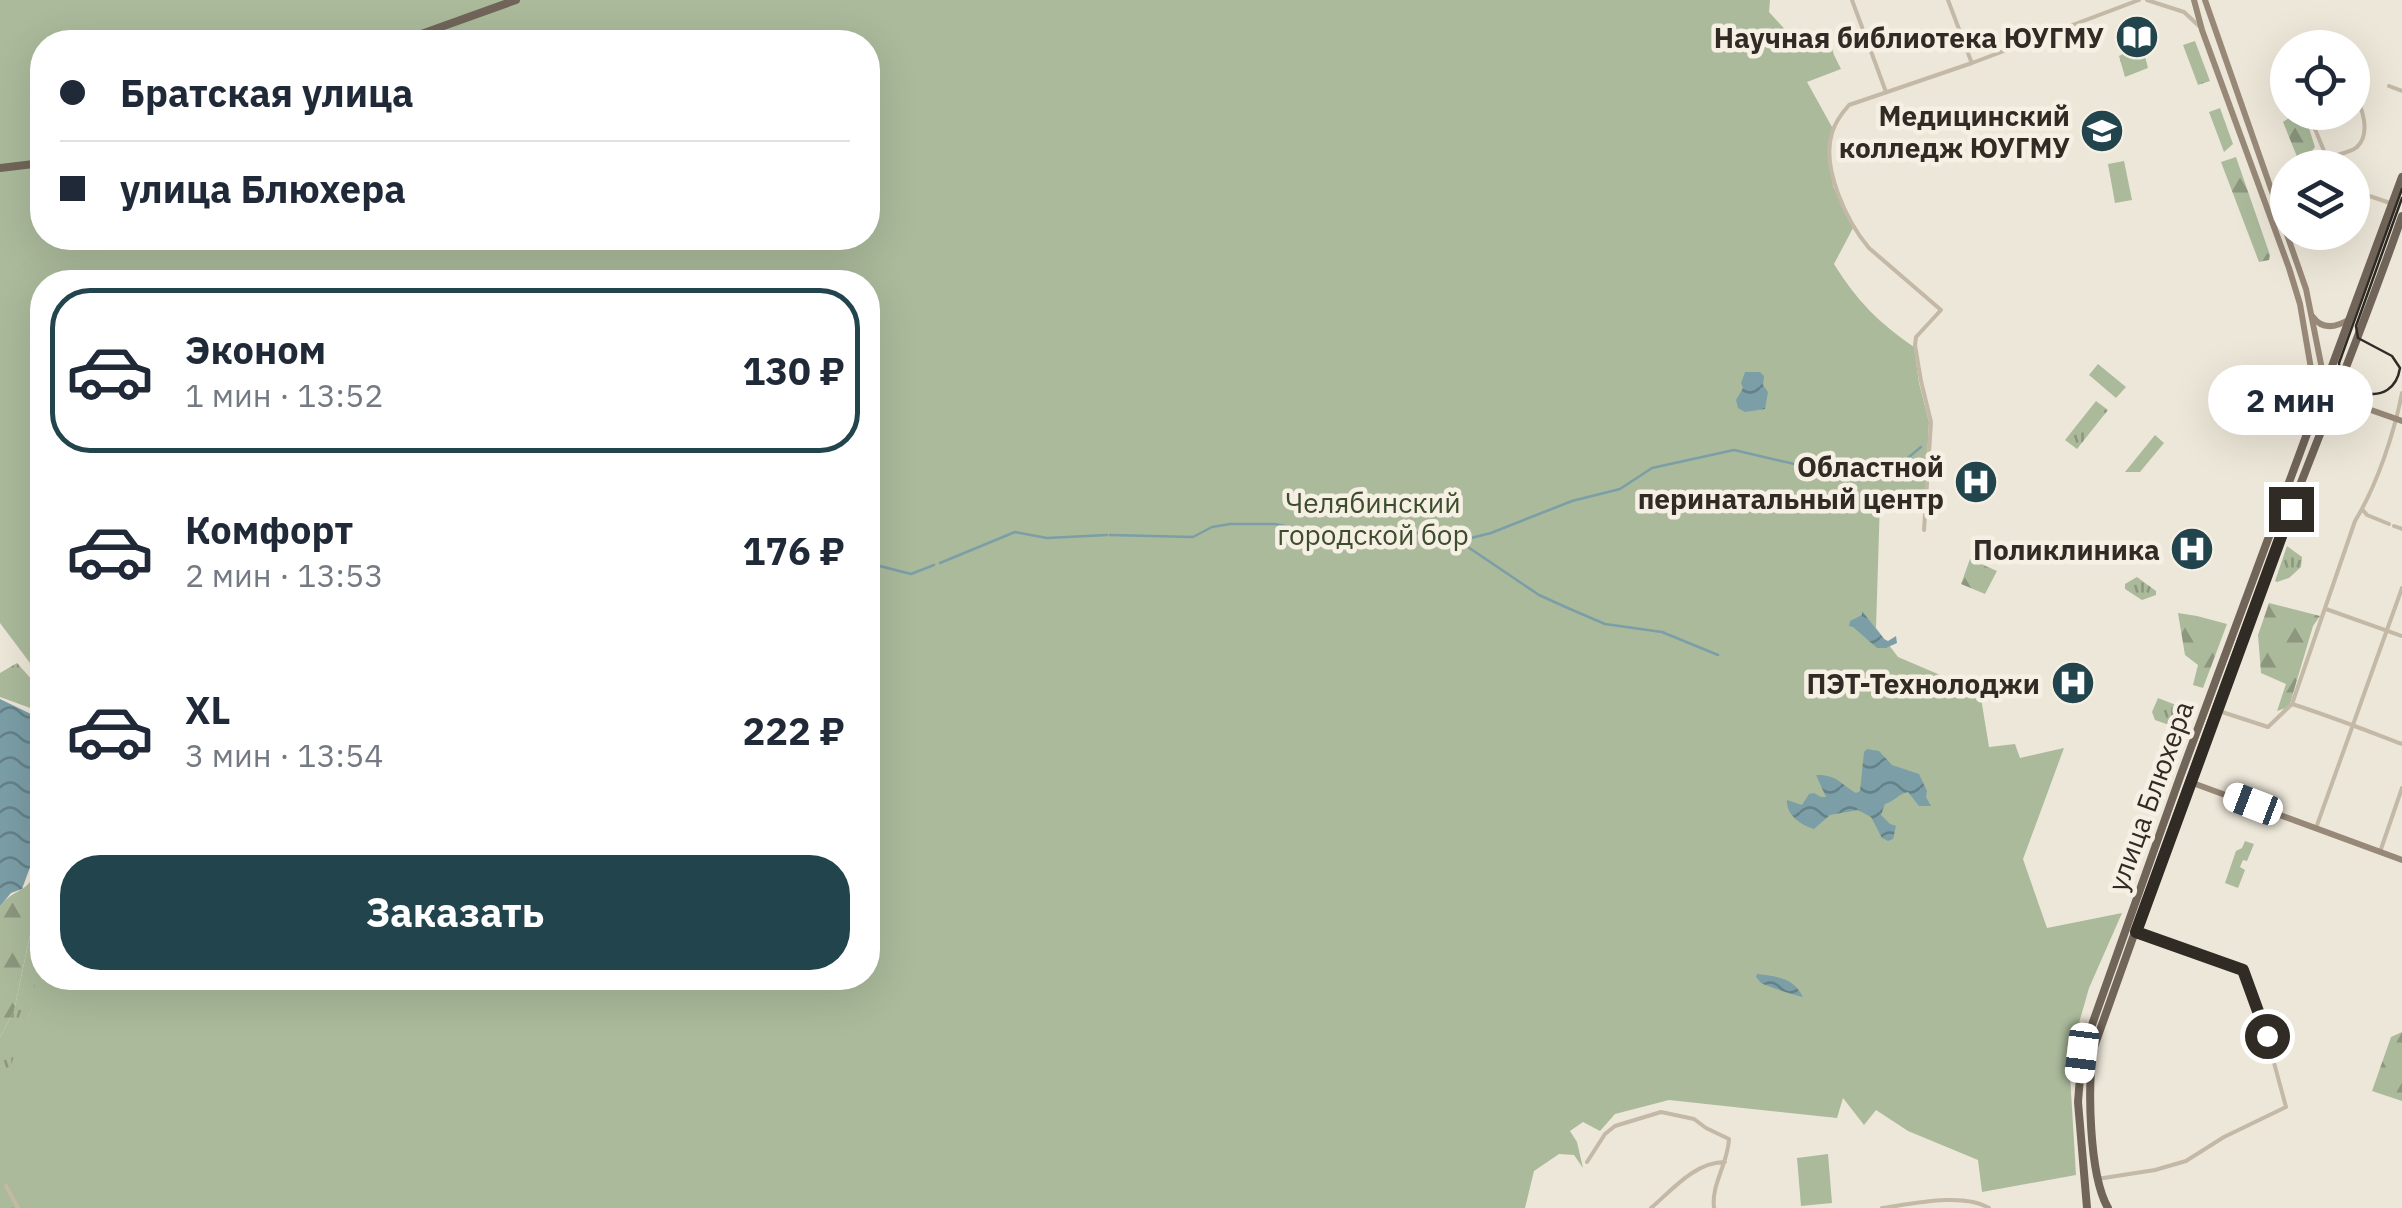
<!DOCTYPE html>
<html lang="ru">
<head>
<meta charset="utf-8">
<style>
  :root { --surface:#fff; --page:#f2f2f3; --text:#1f2937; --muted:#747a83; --line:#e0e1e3; --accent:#21444d }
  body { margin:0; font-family:"IBM Plex Sans",sans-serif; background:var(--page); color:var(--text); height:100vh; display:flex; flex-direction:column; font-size:38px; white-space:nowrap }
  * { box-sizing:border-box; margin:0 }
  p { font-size:32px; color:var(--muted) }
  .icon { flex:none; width:55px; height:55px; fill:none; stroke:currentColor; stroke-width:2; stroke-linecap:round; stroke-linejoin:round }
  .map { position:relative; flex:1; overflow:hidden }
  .panel { position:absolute; left:30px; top:270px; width:850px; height:720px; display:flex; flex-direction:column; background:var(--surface); border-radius:40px; box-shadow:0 10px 40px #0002 }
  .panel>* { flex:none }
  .top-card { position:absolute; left:30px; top:30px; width:850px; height:220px; border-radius:40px; box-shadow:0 10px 40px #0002; display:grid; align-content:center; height:220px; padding:0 30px; background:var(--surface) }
  .fabs { position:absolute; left:2270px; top:30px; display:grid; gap:20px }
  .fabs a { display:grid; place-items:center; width:100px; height:100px; border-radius:50%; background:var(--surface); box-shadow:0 10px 40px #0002; font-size:50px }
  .end { position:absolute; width:45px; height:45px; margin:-22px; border:12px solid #312b26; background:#fff; box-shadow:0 0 0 5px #fff }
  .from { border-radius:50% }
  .bubble { position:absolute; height:70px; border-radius:35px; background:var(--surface); box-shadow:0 10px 40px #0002; font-size:32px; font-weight:700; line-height:70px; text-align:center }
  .car { position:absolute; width:30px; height:60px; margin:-30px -15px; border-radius:12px; box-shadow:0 0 8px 2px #0007; background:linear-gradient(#fff 24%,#345 0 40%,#fff 0 76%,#345 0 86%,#fff 0) }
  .top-card b { display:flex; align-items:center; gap:35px; height:95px; font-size:38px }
  .top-card b+b { border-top:2px solid var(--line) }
  .top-card i { width:25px; height:25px; background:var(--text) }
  ul { padding:18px 0 0; list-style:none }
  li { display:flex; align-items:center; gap:30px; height:165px; margin:0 20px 15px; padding:0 10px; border:5px solid transparent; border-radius:40px }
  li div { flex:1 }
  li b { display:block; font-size:38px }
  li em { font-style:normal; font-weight:700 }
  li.on { border-color:var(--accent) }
  li>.icon { width:90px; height:90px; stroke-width:1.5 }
  .button { display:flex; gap:20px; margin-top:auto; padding:20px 30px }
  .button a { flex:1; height:115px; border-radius:40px; background:var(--accent); color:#fff; font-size:40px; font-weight:700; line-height:115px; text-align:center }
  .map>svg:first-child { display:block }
  .grass { fill:url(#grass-tufts) }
  .forest { fill:url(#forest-firs) }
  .park { fill:#abba9b; fill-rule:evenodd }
  .water { fill:url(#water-waves) }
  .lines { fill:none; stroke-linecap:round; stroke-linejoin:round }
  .stream { stroke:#7b9ea7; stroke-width:2.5 }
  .street { stroke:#c4b8a6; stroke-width:4 }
  .secondary { stroke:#978878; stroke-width:6 }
  .primary { stroke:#716559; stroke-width:8 }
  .tram { stroke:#312b26; stroke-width:2.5 }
  .route { stroke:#312b26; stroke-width:12 }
  .labels { text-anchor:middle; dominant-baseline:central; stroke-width:9; stroke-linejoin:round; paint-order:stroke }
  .poi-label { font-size:28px; font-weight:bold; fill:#312b26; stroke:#f6f0e4; text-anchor:end }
  .park-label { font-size:28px; fill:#3c4c2d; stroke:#f6f0e4 }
  .street-label { font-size:28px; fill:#312b26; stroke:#f6f0e4 }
</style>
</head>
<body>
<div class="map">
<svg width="2402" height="1208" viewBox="0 0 2402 1208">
  <defs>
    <pattern id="grass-tufts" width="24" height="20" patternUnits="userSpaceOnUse" patternTransform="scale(2.5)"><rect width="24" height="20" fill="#abba9b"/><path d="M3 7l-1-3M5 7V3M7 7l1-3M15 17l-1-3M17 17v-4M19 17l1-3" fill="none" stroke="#8c977e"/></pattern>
    <pattern id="forest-firs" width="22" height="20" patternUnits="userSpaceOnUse" patternTransform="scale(2.5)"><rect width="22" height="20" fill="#abba9b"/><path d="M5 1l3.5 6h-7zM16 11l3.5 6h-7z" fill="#8c977e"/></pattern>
    <pattern id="water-waves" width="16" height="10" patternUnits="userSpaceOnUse" patternTransform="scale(2.5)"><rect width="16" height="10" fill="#7b9ea7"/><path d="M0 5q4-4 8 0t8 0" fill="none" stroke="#658188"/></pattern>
  </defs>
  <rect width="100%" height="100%" fill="#ede7d9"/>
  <path class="grass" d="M2195,41L2210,81L2198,85L2183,45Z
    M2127,52L2145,56L2148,68L2125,77L2119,56Z
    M2220,108L2233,144L2224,152L2209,112Z
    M2098,364L2126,387L2116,398L2089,375Z
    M2096,401L2108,410L2077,449L2065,440Z
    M2155,435L2164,443L2140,472H2125Z
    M2287,546L2302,557L2301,567L2289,578L2277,582L2275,581Z
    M2137,577L2156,591V595L2142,600L2125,589V584Z
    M17,663L42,691V718L33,709L0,697V673Z
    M2158,698L2181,707L2175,727L2155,720L2152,712Z
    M42,851V976L0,1106V1037L14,1011L41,883L34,873Z
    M0,1108L28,1208H0Z"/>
  <path class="forest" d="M2296,113H2304L2315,147L2309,155L2298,159L2283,122Z
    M2236,157L2270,255L2269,260L2259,262L2221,162Z
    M1970,559L1997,571L1985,594L1961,584Z
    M2269,603L2320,616L2313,626L2289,707L2277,711L2286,684L2261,673L2258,635Z
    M2178,613L2197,616L2227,624L2203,688L2193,685L2198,665L2185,655Z
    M34,874L41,882L14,1011L0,1037V906C12,890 28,892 34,874Z
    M2402,1032V1101L2372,1091L2391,1037Z"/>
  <path class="park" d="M0,0H1770L1769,12L1792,37L1827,30L1834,55L1841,69L1807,82L1832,127L1830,153L1833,186L1853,228L1834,264C1857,301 1879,323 1914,347L1919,383L1929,422L1925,497L1880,500L1876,628L1898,657L1980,692L1989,747L2015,744L2020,758L2064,748L2023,859L2047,928L2122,913L2089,988L2069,1058L2076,1175L1982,1192L1978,1160L1908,1131L1876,1110L1864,1125L1843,1098L1837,1118L1669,1100L1615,1114L1600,1131L1583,1122L1570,1131L1577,1142L1583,1168L1574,1155L1559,1154L1534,1171L1525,1208H20L0,1157V1095L31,1010L42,935V978H868V282H42V679L0,623ZM42,42H868V238H42Z
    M2124,161L2132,200L2115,203L2108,164Z
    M2245,841L2254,844L2247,861L2243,860L2240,867L2245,870L2238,888L2225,883L2236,851L2242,848Z
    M1828,1154L1832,1203L1801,1206L1797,1158Z"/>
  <path class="water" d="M1745,372H1760L1764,376L1763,385L1768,392L1765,409L1745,412L1738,408L1736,400L1743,388L1741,383Z
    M1862,611L1884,639L1888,641L1896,636L1897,643L1886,648H1877L1853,627L1849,626L1850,621L1862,615Z
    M0,699L31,714L42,727V835L22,889L11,893L0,906Z
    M1867,749L1879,751L1892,765L1919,774L1927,791L1926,797L1931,806H1919L1908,792C1898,794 1895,801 1885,804L1881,815L1890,824L1896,826L1893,839L1888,841L1882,838L1871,817L1858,810L1830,815L1814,829C1801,825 1786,815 1787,800L1802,805L1809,794L1814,793L1821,797H1826L1816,775C1838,775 1839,783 1856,793L1860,791L1864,752Z
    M1757,974C1777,976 1794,978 1803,997C1799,997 1764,985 1761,983C1759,981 1758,979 1756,977Z"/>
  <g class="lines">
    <path class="stream" d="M1110,535L1193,537L1212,527L1230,524H1275L1365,542L1402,530L1459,541L1491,533L1572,501L1620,489L1652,468L1734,450L1803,466L1897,467L1921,447
      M1462,543L1539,595L1570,609L1605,624L1662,632L1718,655
      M868,563L911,574L934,565
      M940,563L1015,532L1047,538L1107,535"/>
    <path class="street" d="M1852,0L1886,92
      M1948,0L1971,61
      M2147,0L2184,12L2199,26
      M2304,48L2309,41L2316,37L2354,48
      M2389,86L2402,91
      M2308,112L2331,168
      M2327,158C2335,155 2350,153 2357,147C2371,134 2363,105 2352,94
      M2352,190L2390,203
      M2362,509L2367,515L2389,524
      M2394,526L2402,529
      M1924,530L1931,422L1921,381L1915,345L1916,337L1941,310L1869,248C1847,222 1821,168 1832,133C1835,122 1842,113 1849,105L1972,63L2139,0
      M2326,609L2402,636
      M2292,704L2355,521C2377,485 2394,434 2402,393
      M2292,704C2330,716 2365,730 2402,744
      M2216,710L2268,727L2292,704
      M2316,828L2402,588
      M2381,849L2402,788
      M1587,1162L1605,1134L1615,1126L1661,1112L1694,1119L1706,1128L1729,1139C1728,1164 1711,1184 1714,1208
      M2097,1179L2155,1170L2186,1161L2224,1137L2286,1107L2267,1037L2243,970L2137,933
      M6,1186L18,1208
      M1651,1208C1672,1190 1695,1162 1725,1162
      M1882,1208C1911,1204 1963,1192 1989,1208"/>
    <path class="secondary" d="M2194,0L2202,30L2289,268L2300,304L2317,404
      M2205,0L2306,289L2325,384
      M2313,317C2323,331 2337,327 2350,319
      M2334,397L2402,421
      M2190,782L2402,860"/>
    <path class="primary" d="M399,42L516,0
      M0,168L42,163
      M2087,1208L2078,1102L2082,1053L2180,777L2402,177
      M2108,1208C2089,1175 2087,1084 2094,1047C2155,875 2216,704 2281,534C2322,428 2365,323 2402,216"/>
    <path class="tram" d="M2402,189L2339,363C2339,394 2393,411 2400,368L2392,356L2358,338L2356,326L2402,198"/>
  </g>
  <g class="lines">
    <path class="route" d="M2267,1036L2243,970L2136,932L2291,509"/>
  </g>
  <defs>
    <g id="library-disc" transform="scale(2.25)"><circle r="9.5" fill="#21444d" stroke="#f6f0e4"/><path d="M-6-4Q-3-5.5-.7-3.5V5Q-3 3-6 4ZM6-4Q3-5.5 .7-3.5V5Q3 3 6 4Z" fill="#fff"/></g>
    <g id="university-disc" transform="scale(2.25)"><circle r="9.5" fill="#21444d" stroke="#f6f0e4"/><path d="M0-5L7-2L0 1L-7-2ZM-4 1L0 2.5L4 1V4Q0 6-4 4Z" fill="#fff"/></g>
    <g id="hospital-disc" transform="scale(2.25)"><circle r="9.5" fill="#21444d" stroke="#f6f0e4"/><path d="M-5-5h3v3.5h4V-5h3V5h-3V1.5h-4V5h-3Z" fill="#fff"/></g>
  </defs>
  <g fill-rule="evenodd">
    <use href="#library-disc" x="2137" y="37"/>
    <use href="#university-disc" x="2102" y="131"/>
    <use href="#hospital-disc" x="1976" y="482"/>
    <use href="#hospital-disc" x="2192" y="549"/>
    <use href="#hospital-disc" x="2073" y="683"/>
  </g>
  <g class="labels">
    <g class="poi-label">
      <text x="2104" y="37">Научная библиотека ЮУГМУ</text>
      <text x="2070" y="115">Медицинский<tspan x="2070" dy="32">колледж ЮУГМУ</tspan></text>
      <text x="1944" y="466">Областной<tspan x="1944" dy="32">перинатальный центр</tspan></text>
      <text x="2160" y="549">Поликлиника</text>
      <text x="2040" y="683">ПЭТ-Технолоджи</text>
    </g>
    <g class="park-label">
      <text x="1373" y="502">Челябинский<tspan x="1373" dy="32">городской бор</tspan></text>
    </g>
    <g class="street-label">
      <text transform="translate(2150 796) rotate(-70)">улица Блюхера</text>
    </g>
  </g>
</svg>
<div class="fabs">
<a><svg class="icon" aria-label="locate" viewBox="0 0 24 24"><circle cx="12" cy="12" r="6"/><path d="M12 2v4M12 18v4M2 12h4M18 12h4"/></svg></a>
<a><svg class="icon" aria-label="layers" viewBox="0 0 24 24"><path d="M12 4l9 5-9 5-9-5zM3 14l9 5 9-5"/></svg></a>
</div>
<i class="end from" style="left:2267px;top:1036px"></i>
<i class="end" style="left:2291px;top:509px"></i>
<div class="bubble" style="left:2208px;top:365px;width:165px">2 мин</div>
<i class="car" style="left:2253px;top:804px;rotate:291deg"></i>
<i class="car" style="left:2082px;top:1053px;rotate:187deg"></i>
<div class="top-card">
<b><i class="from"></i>Братская улица</b>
<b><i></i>улица Блюхера</b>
</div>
<section class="panel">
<ul>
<li class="on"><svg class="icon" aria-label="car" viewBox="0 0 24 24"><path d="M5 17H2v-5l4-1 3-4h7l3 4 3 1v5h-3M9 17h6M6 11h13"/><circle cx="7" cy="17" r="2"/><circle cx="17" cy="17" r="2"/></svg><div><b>Эконом</b><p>1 мин · 13:52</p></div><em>130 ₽</em></li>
<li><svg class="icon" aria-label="car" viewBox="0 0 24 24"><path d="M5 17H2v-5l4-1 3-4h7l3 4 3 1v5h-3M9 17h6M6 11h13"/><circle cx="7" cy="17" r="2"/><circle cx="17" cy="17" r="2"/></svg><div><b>Комфорт</b><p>2 мин · 13:53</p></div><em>176 ₽</em></li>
<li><svg class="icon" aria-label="car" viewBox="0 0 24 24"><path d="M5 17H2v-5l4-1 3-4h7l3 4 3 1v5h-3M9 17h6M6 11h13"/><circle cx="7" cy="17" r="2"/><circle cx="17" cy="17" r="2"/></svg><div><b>XL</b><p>3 мин · 13:54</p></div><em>222 ₽</em></li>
</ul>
<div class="button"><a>Заказать</a></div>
</section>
</div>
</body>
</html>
